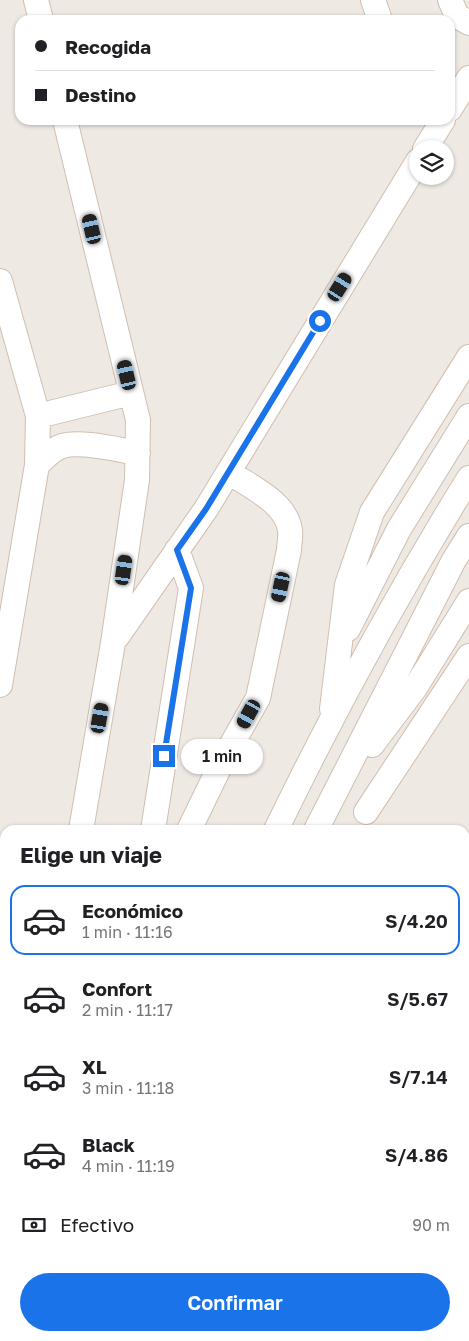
<!DOCTYPE html>
<html lang="es">
<head>
<meta charset="utf-8">
<style>
  :root { --surface:#fff; --page:#f6f6f6; --text:#202124; --muted:#757577; --line:#e0e0e0; --accent:#1a73e8 }
  body { margin:0; font-family:"Golos Text",sans-serif; background:var(--page); color:var(--text); height:100vh; display:flex; flex-direction:column; font-size:19px; white-space:nowrap }
  * { box-sizing:border-box; margin:0 }
  p { font-size:16px; color:var(--muted) }
  .icon { flex:none; width:28px; height:28px; fill:none; stroke:currentColor; stroke-width:2; stroke-linecap:round; stroke-linejoin:round }
  .map { position:relative; flex:1; overflow:hidden }
  .sheet { position:absolute; left:0px; top:825px; width:470px; height:516px; display:flex; flex-direction:column; background:var(--surface); border-radius:15px 15px 0 0; box-shadow:0 1px 4px #0004 }
  .sheet>* { flex:none }
  .hud { position:absolute; left:15px; top:15px; width:440px; height:110px; border-radius:15px; box-shadow:0 1px 4px #0004; display:grid; align-content:center; height:110px; padding:0 20px; background:var(--surface) }
  .fabs { position:absolute; left:409px; top:140px; display:grid; gap:10px }
  .fabs a { display:grid; place-items:center; width:45px; height:45px; border-radius:50%; background:var(--surface); box-shadow:0 1px 4px #0004; font-size:25px }
  .end { position:absolute; width:22px; height:22px; margin:-11px; border:6px solid #1a73e8; background:#fff; box-shadow:0 0 0 2px #fff }
  .from { border-radius:50% }
  .bubble { position:absolute; height:35px; border-radius:18px; background:var(--surface); box-shadow:0 1px 4px #0004; font-size:16px; font-weight:600; line-height:35px; text-align:center }
  .car { position:absolute; width:15px; height:30px; margin:-15px -8px; border-radius:6px; box-shadow:0 0 4px 1px #0007; background:linear-gradient(#222 24%,#8ab4d8 0 40%,#222 0 76%,#8ab4d8 0 86%,#222 0) }
  .hud b { display:flex; align-items:center; gap:18px; height:48px; font-size:19px }
  .hud b+b { border-top:1px solid var(--line) }
  .hud i { width:12px; height:12px; background:var(--text) }
  ul { padding:0; list-style:none }
  li { display:flex; align-items:center; gap:15px; height:70px; margin:0 10px 8px; padding:0 10px; border:2px solid transparent; border-radius:15px }
  li div { flex:1 }
  li b { display:block; font-size:19px }
  li em { font-style:normal; font-weight:600 }
  li.current { border-color:var(--accent) }
  li>.icon { width:45px; height:45px; stroke-width:1.5 }
  h2 { padding:0 20px; font-size:22px; line-height:60px }
  .pay { display:flex; align-items:center; gap:12px; height:55px; padding:0 20px; font-size:19px }
  .pay p { margin-inline-start:auto }
  .action { display:flex; gap:10px; margin-top:auto; padding:10px 20px }
  .action a { flex:1; height:58px; border-radius:30px; background:var(--accent); color:#fff; font-size:20px; font-weight:600; line-height:58px; text-align:center }
  .map>svg:first-child { display:block }
  .industrial { fill:#efe9e4; fill-rule:evenodd }
  .lines { fill:none; stroke-linecap:round; stroke-linejoin:round }
  .lane-casing { stroke:#d1beb0; stroke-width:26 }
  .lane { stroke:#fff; stroke-width:24 }
  .route { stroke:#1a73e8; stroke-width:6 }
</style>
</head>
<body>
<div class="map">
<svg width="469" height="1341" viewBox="0 0 469 1341">
  <rect width="100%" height="100%" fill="#fdf6ec"/>
  <path class="industrial" d="M0,0H469V1318L465,1326V830H5V1336H459L457,1341H0ZM20,20H450V120H20ZM418,149H445V176H418Z"/>
  <g class="lines">
    <g class="lane-casing">
      <path id="lane" d="M36,0L41,20
        M373,0L380,20
        M450,0L457,16L469,23
        M450,109L469,78
        M65,120L138,420L137,480L113,643L81,830
        M425,149L443,120
        M0,281L38,416L37,465L0,685
        M38,416L131,393
        M37,465C45,458 52,449 62,446C80,440 119,450 138,453
        M348,629L399,529L469,416
        M117,637L206,509L418,161
        M332,709L347,585L372,512L469,357
        M372,745L415,688L469,601
        M366,812L469,656
        M153,830L191,588L177,550
        M189,830L223,760L258,698L289,550C289,544 291,537 290,530C286,502 250,487 229,472
        M276,830C334,710 399,591 469,478
        M316,830L454,560L469,536
        M465,964L469,956
        M465,1016L469,1008
        M465,1080L469,1072
        M465,1155L469,1142
        M0,1165L5,1155
        M465,1240L469,1228
        M0,1271L5,1261
        M17,1341L20,1336
        M46,1341L48,1336
        M78,1341L80,1336
        M106,1341L108,1336
        M134,1341L137,1336
        M162,1341L165,1336
        M195,1341L198,1336
        M223,1341L225,1336
        M251,1341L253,1336
        M278,1341L281,1336
        M311,1341L314,1336
        M339,1341L342,1336
        M377,1341L379,1336
        M402,1341L404,1336
        M428,1341L430,1336"/>
    </g>
    <use href="#lane" class="lane"/>
  </g>
  <g class="lines">
    <path class="route" d="M164,756L191,588L177,550L206,509L320,321"/>
  </g>
</svg>
<div class="fabs">
<a><svg class="icon" aria-label="layers" viewBox="0 0 24 24"><path d="M12 4l9 5-9 5-9-5zM3 14l9 5 9-5"/></svg></a>
</div>
<i class="end from" style="left:320px;top:321px"></i>
<i class="end" style="left:164px;top:756px"></i>
<div class="bubble" style="left:181px;top:739px;width:82px">1 min</div>
<i class="car" style="left:92px;top:229px;rotate:347deg"></i>
<i class="car" style="left:340px;top:287px;rotate:32deg"></i>
<i class="car" style="left:127px;top:375px;rotate:347deg"></i>
<i class="car" style="left:124px;top:570px;rotate:8deg"></i>
<i class="car" style="left:281px;top:587px;rotate:192deg"></i>
<i class="car" style="left:249px;top:714px;rotate:209deg"></i>
<i class="car" style="left:100px;top:718px;rotate:10deg"></i>
<div class="hud">
<b><i class="from"></i>Recogida</b>
<b><i></i>Destino</b>
</div>
<section class="sheet">
<h2>Elige un viaje</h2>
<ul>
<li class="current"><svg class="icon" aria-label="car" viewBox="0 0 24 24"><path d="M5 17H2v-5l4-1 3-4h7l3 4 3 1v5h-3M9 17h6M6 11h13"/><circle cx="7" cy="17" r="2"/><circle cx="17" cy="17" r="2"/></svg><div><b>Económico</b><p>1 min · 11:16</p></div><em>S/4.20</em></li>
<li><svg class="icon" aria-label="car" viewBox="0 0 24 24"><path d="M5 17H2v-5l4-1 3-4h7l3 4 3 1v5h-3M9 17h6M6 11h13"/><circle cx="7" cy="17" r="2"/><circle cx="17" cy="17" r="2"/></svg><div><b>Confort</b><p>2 min · 11:17</p></div><em>S/5.67</em></li>
<li><svg class="icon" aria-label="car" viewBox="0 0 24 24"><path d="M5 17H2v-5l4-1 3-4h7l3 4 3 1v5h-3M9 17h6M6 11h13"/><circle cx="7" cy="17" r="2"/><circle cx="17" cy="17" r="2"/></svg><div><b>XL</b><p>3 min · 11:18</p></div><em>S/7.14</em></li>
<li><svg class="icon" aria-label="car" viewBox="0 0 24 24"><path d="M5 17H2v-5l4-1 3-4h7l3 4 3 1v5h-3M9 17h6M6 11h13"/><circle cx="7" cy="17" r="2"/><circle cx="17" cy="17" r="2"/></svg><div><b>Black</b><p>4 min · 11:19</p></div><em>S/4.86</em></li>
</ul>
<div class="pay"><svg class="icon" aria-label="cash" viewBox="0 0 24 24"><path d="M3 7h18v10H3z"/><circle cx="12" cy="12" r="2"/></svg>Efectivo<p>90 m</p></div>
<div class="action"><a>Confirmar</a></div>
</section>
</div>
</body>
</html>
